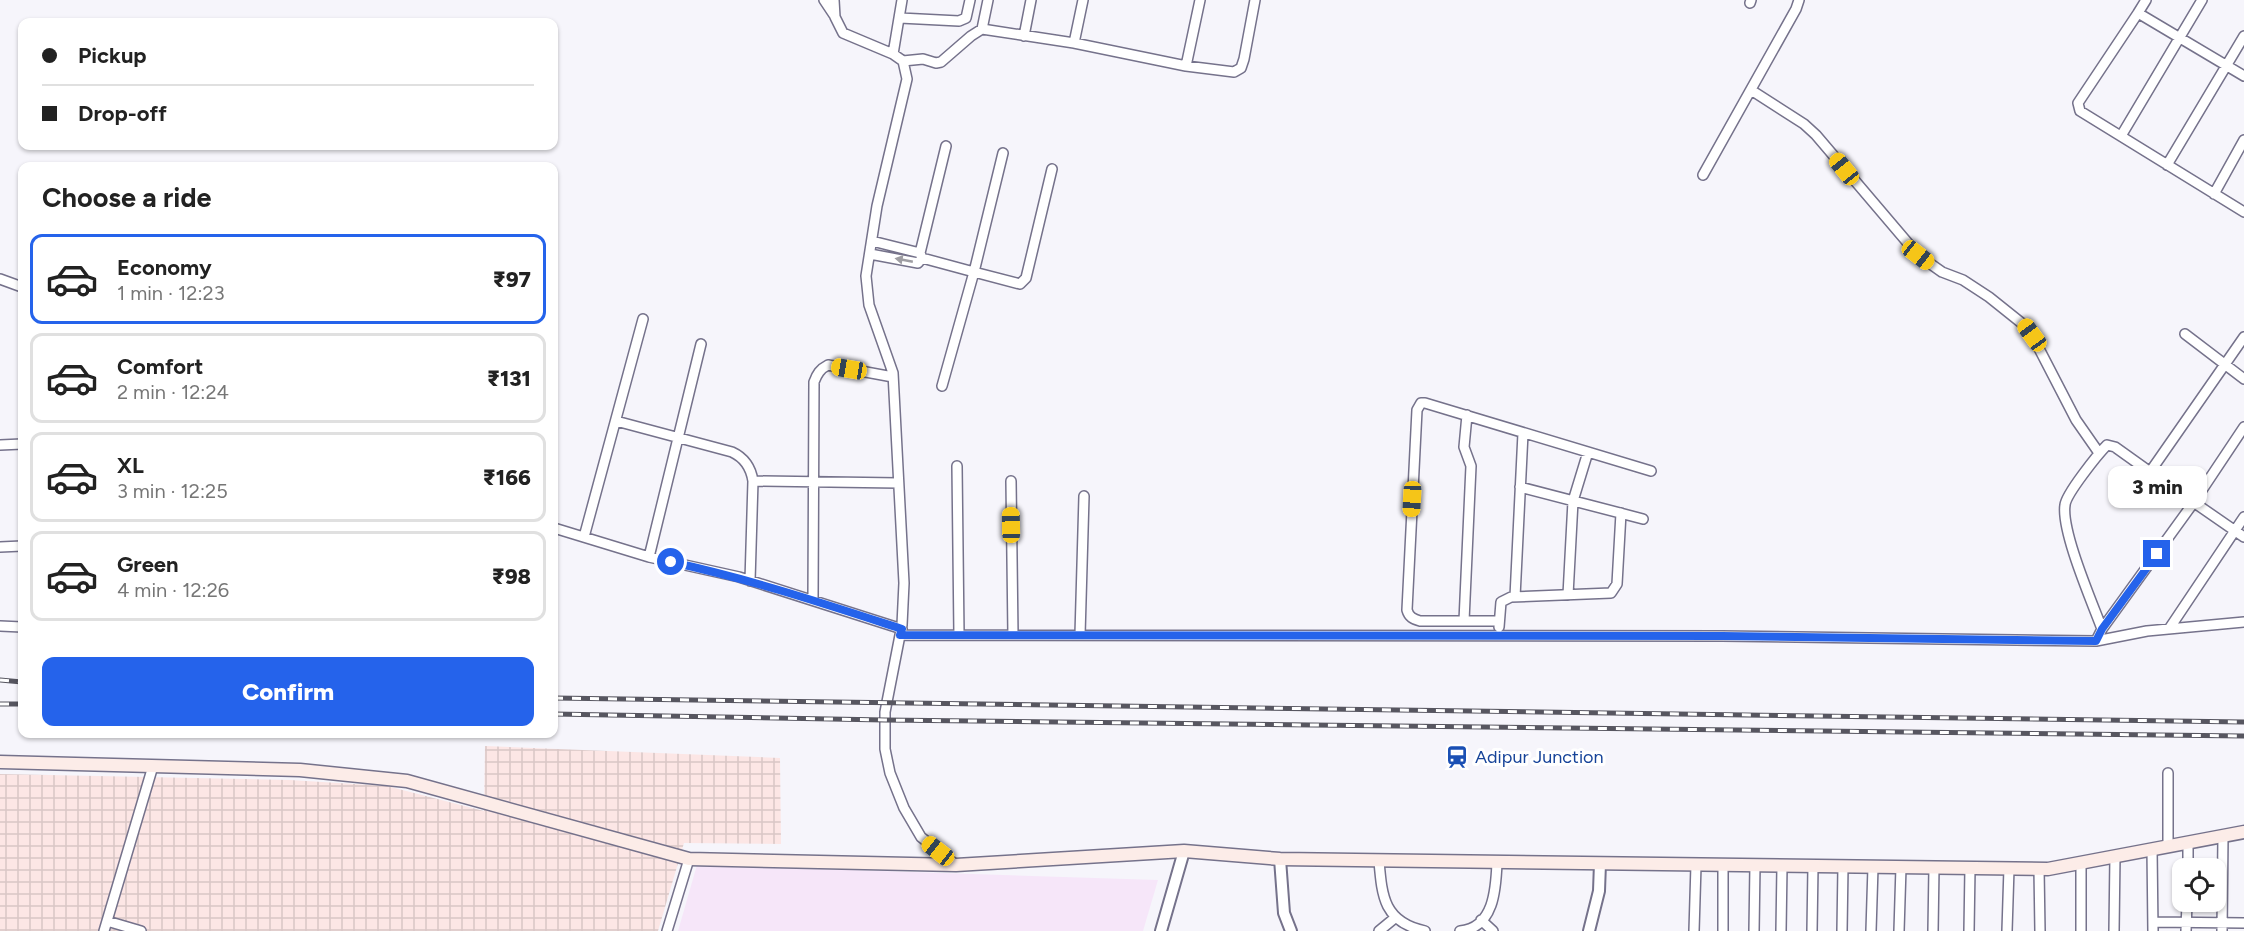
<!DOCTYPE html>
<html lang="en">
<head>
<meta charset="utf-8">
<style>
  :root { --surface:#fff; --page:#f6f6f6; --text:#222; --muted:#767676; --line:#e0e0e0; --accent:#2563eb }
  body { margin:0; font-family:Figtree,sans-serif; background:var(--page); color:var(--text); height:100vh; display:flex; flex-direction:column; font-size:22px; white-space:nowrap }
  * { box-sizing:border-box; margin:0 }
  p { font-size:20px; color:var(--muted) }
  .icon { flex:none; width:33px; height:33px; fill:none; stroke:currentColor; stroke-width:2; stroke-linecap:round; stroke-linejoin:round }
  .map { position:relative; flex:1; overflow:hidden }
  .details { position:absolute; left:18px; top:162px; width:540px; height:576px; display:flex; flex-direction:column; background:var(--surface); border-radius:12px; box-shadow:0 2px 4px #0004 }
  .details>* { flex:none }
  .top-card { position:absolute; left:18px; top:18px; width:540px; height:132px; border-radius:12px; box-shadow:0 2px 4px #0004; display:grid; align-content:center; height:132px; padding:0 24px; background:var(--surface) }
  .tools { position:absolute; left:2172px; top:858px; display:grid; gap:12px }
  .tools a { display:grid; place-items:center; width:54px; height:54px; border-radius:12px; background:var(--surface); box-shadow:0 2px 4px #0004; font-size:30px }
  .end { position:absolute; width:27px; height:27px; margin:-14px; border:8px solid #2563eb; background:#fff; box-shadow:0 0 0 3px #fff }
  .from { border-radius:50% }
  .bubble { position:absolute; height:42px; border-radius:12px; background:var(--surface); box-shadow:0 2px 4px #0004; font-size:20px; font-weight:800; line-height:42px; text-align:center }
  .car { position:absolute; width:18px; height:36px; margin:-18px -9px; border-radius:8px; box-shadow:0 0 4px 2px #0007; background:linear-gradient(#f5c518 24%,#345 0 40%,#f5c518 0 76%,#345 0 86%,#f5c518 0) }
  .top-card b { display:flex; align-items:center; gap:21px; height:57px; font-size:22px }
  .top-card b+b { border-top:2px solid var(--line) }
  .top-card i { width:15px; height:15px; background:var(--text) }
  ul { padding:0; list-style:none }
  li { display:flex; align-items:center; gap:18px; height:90px; margin:0 12px 9px; padding:0 12px; border:3px solid var(--line); border-radius:12px }
  li div { flex:1 }
  li b { display:block; font-size:22px }
  li em { font-style:normal; font-weight:800 }
  li.active { border-color:var(--accent) }
  li>.icon { width:54px; height:54px; stroke-width:1.5 }
  h2 { padding:0 24px; font-size:27px; line-height:72px }
  .primary-button { display:flex; gap:12px; margin-top:auto; padding:12px 24px }
  .primary-button a { flex:1; height:69px; border-radius:12px; background:var(--accent); color:#fff; font-size:24px; font-weight:800; line-height:69px; text-align:center }
  .map>svg:first-child { display:block }
  .industrial { fill:url(#industrial-grid) }
  .education { fill:#f6e6f9 }
  .lines { fill:none; stroke-linecap:round; stroke-linejoin:round }
  .minor-casing { stroke:#75728b; stroke-width:12 }
  .tertiary-casing { stroke:#75728b; stroke-width:14 }
  .secondary-casing { stroke:#75728b; stroke-width:15 }
  .minor { stroke:#fff; stroke-width:9 }
  .tertiary { stroke:#fff; stroke-width:10 }
  .secondary { stroke:#fcece8; stroke-width:12 }
  .rail-casing { stroke:#575660; stroke-width:5 }
  .rail { stroke:#fff; stroke-width:3; stroke-dasharray:9; stroke-linecap:butt }
  .oneway { fill:#9e9da2 }
  .route { stroke:#2563eb; stroke-width:8 }
  .labels { text-anchor:middle; dominant-baseline:central; stroke-width:6; stroke-linejoin:round; paint-order:stroke }
  .transit-label { font-size:18px; fill:#164399; stroke:#fff; text-anchor:start }
</style>
</head>
<body>
<div class="map">
<svg width="2244" height="931" viewBox="0 0 2244 931">
  <defs>
    <pattern id="industrial-grid" width="8" height="8" patternUnits="userSpaceOnUse" patternTransform="scale(1.5)"><rect width="8" height="8" fill="#fce6e5"/><path d="M0 4h8M4 0v8" fill="none" stroke="#d9c6c6"/></pattern>
  </defs>
  <rect width="100%" height="100%" fill="#f6f5fb"/>
  <path class="industrial" d="M485,746L780,758L781,844L684,843L658,931H0V774L290,780L387,786L484,811Z"/>
  <path class="education" d="M697,865L1158,880L1143,931H678Z"/>
  <g class="lines">
    <g class="minor-casing">
      <path id="minor" d="M824,0L834,15
        M834,0L835,17L843,33L893,54L903,61L907,79L877,206L866,276L869,305L893,373L904,583L902,625L885,712V749L890,773L904,808L921,837L956,865
        M2146,0L2138,13L2244,76
        M1750,3L1751,0
        M2138,13L2078,103L2080,111L2244,212
        M900,18L959,21L966,18L970,0
        M982,29L988,0
        M1024,36L1031,0
        M1074,43L1083,0
        M893,54L902,0
        M903,61L923,59L936,63L941,62L971,36L982,29L1074,43L1186,66L1234,72L1241,68L1244,59L1255,0
        M1186,66L1200,0
        M1751,90L1804,124L1816,135L1918,255L1942,272L1963,280L1989,297L2024,325L2032,335L2076,420L2099,453
        M2121,136L2202,0
        M2167,165L2244,36
        M1703,175L1796,9L1799,0
        M2214,194L2244,140
        M920,253L946,146
        M870,254L918,263L922,258L920,253L872,241
        M922,258L974,272L1003,153
        M0,279L22,287
        M2185,334L2244,379
        M2244,337L2150,472L2244,537
        M942,386L974,272L1020,284L1026,278L1052,169
        M616,421L732,452C745,458 751,468 753,481L898,483
        M0,445L22,444
        M957,466L959,635
        M1011,481L1013,635
        M1520,487L1643,519
        M554,528L649,557L739,577L902,629
        M584,537L643,319
        M0,547L22,546
        M649,557L701,344
        M750,581L753,481
        M1568,595L1573,501L1588,452
        M1515,597L1523,433
        M813,600L814,382C817,374 820,369 828,365L893,377
        M1464,621L1471,466L1464,447L1467,415
        M1499,621H1420C1413,619 1409,617 1407,610L1417,410L1421,403H1425L1651,471
        M0,626L22,627
        M1499,627L1501,602L1511,597L1611,593L1617,584L1621,513
        M2102,629C2092,602 2061,531 2065,505C2066,494 2098,454 2107,445L2115,447L2150,472
        M2169,629L2244,517
        M900,635L1722,636L2096,641L2147,631L2244,622
        M1080,635L1084,496
        M2096,641L2102,629L2194,502L2244,427
        M2168,846V773
        M2152,849L2153,931
        M1379,861C1382,897 1384,922 1425,931
        M2188,868V842
        M2039,869L2040,931
        M1481,920L1493,931
        M107,921L141,931
        M2153,922L2244,923
        M104,931L153,766
        M667,931L689,859
        M1379,931L1396,917
        M1460,931C1494,928 1496,889 1497,862
        M1694,931L1696,865
        M1723,931V865
        M1754,931L1755,865
        M1781,931L1782,866
        M1812,931L1813,866
        M1842,931L1843,866
        M1871,931L1873,867
        M1899,931L1901,867
        M1933,931L1934,867
        M1969,931L1970,868
        M2007,931L2009,868
        M2081,931V863
        M2114,931L2115,856
        M2186,931L2187,902
        M2222,931L2223,836"/>
    </g>
    <g class="tertiary-casing">
      <path id="tertiary" d="M1280,859L1284,913L1291,931
        M1161,931L1184,851
        M1589,931L1599,891L1600,863"/>
    </g>
    <g class="secondary-casing">
      <path id="secondary" d="M0,762L300,770L407,781L689,859L956,865L1184,851L1280,859L2048,869L2244,832"/>
    </g>
    <use href="#minor" class="minor"/>
    <use href="#tertiary" class="tertiary"/>
    <use href="#secondary" class="secondary"/>
    <g class="rail-casing">
      <path id="rail" d="M0,680L22,682
        M554,698L2244,722
        M0,704H22
        M554,714L885,720L2244,736"/>
    </g>
    <use href="#rail" class="rail"/>
  </g>
  <defs><path id="oneway-solid" d="M-6-.8H1V-3.2L6.5 0L1 3.2V.8H-6Z" transform="scale(1.5)"/></defs>
  <use class="oneway" href="#oneway-solid" transform="translate(904 260) rotate(-169)"/>
  <g class="lines">
    <path class="route" d="M671,562C750,579 825,604 902,629L900,635L1722,636L2096,641L2102,629L2157,554"/>
  </g>
  <defs>
    <g id="station-bare" transform="scale(1.8)"><path d="M-3-6H3Q5-6 5-4V2Q5 4 3 4L4.5 6H3L1.5 4h-3L-3 6H-4.5L-3 4Q-5 4-5 2V-4Q-5-6-3-6ZM-3.5-4v3h7v-3ZM-3.5 1v1.5H-2V1ZM2 1v1.5H3.5V1Z" fill="#1a4fb4" stroke="#fff" stroke-width="2.5" paint-order="stroke"/></g>
  </defs>
  <g fill-rule="evenodd">
    <use href="#station-bare" x="1457" y="757"/>
  </g>
  <g class="labels">
    <g class="transit-label">
      <text x="1475" y="757">Adipur Junction</text>
    </g>
  </g>
</svg>
<div class="tools">
<a><svg class="icon" aria-label="locate" viewBox="0 0 24 24"><circle cx="12" cy="12" r="6"/><path d="M12 2v4M12 18v4M2 12h4M18 12h4"/></svg></a>
</div>
<i class="end from" style="left:671px;top:562px"></i>
<i class="end" style="left:2157px;top:554px"></i>
<div class="bubble" style="left:2108px;top:466px;width:99px">3 min</div>
<i class="car" style="left:1844px;top:169px;rotate:321deg"></i>
<i class="car" style="left:1918px;top:255px;rotate:128deg"></i>
<i class="car" style="left:2032px;top:335px;rotate:324deg"></i>
<i class="car" style="left:849px;top:369px;rotate:280deg"></i>
<i class="car" style="left:1412px;top:499px;rotate:183deg"></i>
<i class="car" style="left:1011px;top:525px;rotate:359deg"></i>
<i class="car" style="left:938px;top:851px;rotate:308deg"></i>
<div class="top-card">
<b><i class="from"></i>Pickup</b>
<b><i></i>Drop-off</b>
</div>
<section class="details">
<h2>Choose a ride</h2>
<ul>
<li class="active"><svg class="icon" aria-label="car" viewBox="0 0 24 24"><path d="M5 17H2v-5l4-1 3-4h7l3 4 3 1v5h-3M9 17h6M6 11h13"/><circle cx="7" cy="17" r="2"/><circle cx="17" cy="17" r="2"/></svg><div><b>Economy</b><p>1 min · 12:23</p></div><em>₹97</em></li>
<li><svg class="icon" aria-label="car" viewBox="0 0 24 24"><path d="M5 17H2v-5l4-1 3-4h7l3 4 3 1v5h-3M9 17h6M6 11h13"/><circle cx="7" cy="17" r="2"/><circle cx="17" cy="17" r="2"/></svg><div><b>Comfort</b><p>2 min · 12:24</p></div><em>₹131</em></li>
<li><svg class="icon" aria-label="car" viewBox="0 0 24 24"><path d="M5 17H2v-5l4-1 3-4h7l3 4 3 1v5h-3M9 17h6M6 11h13"/><circle cx="7" cy="17" r="2"/><circle cx="17" cy="17" r="2"/></svg><div><b>XL</b><p>3 min · 12:25</p></div><em>₹166</em></li>
<li><svg class="icon" aria-label="car" viewBox="0 0 24 24"><path d="M5 17H2v-5l4-1 3-4h7l3 4 3 1v5h-3M9 17h6M6 11h13"/><circle cx="7" cy="17" r="2"/><circle cx="17" cy="17" r="2"/></svg><div><b>Green</b><p>4 min · 12:26</p></div><em>₹98</em></li>
</ul>
<div class="primary-button"><a>Confirm</a></div>
</section>
</div>
</body>
</html>
